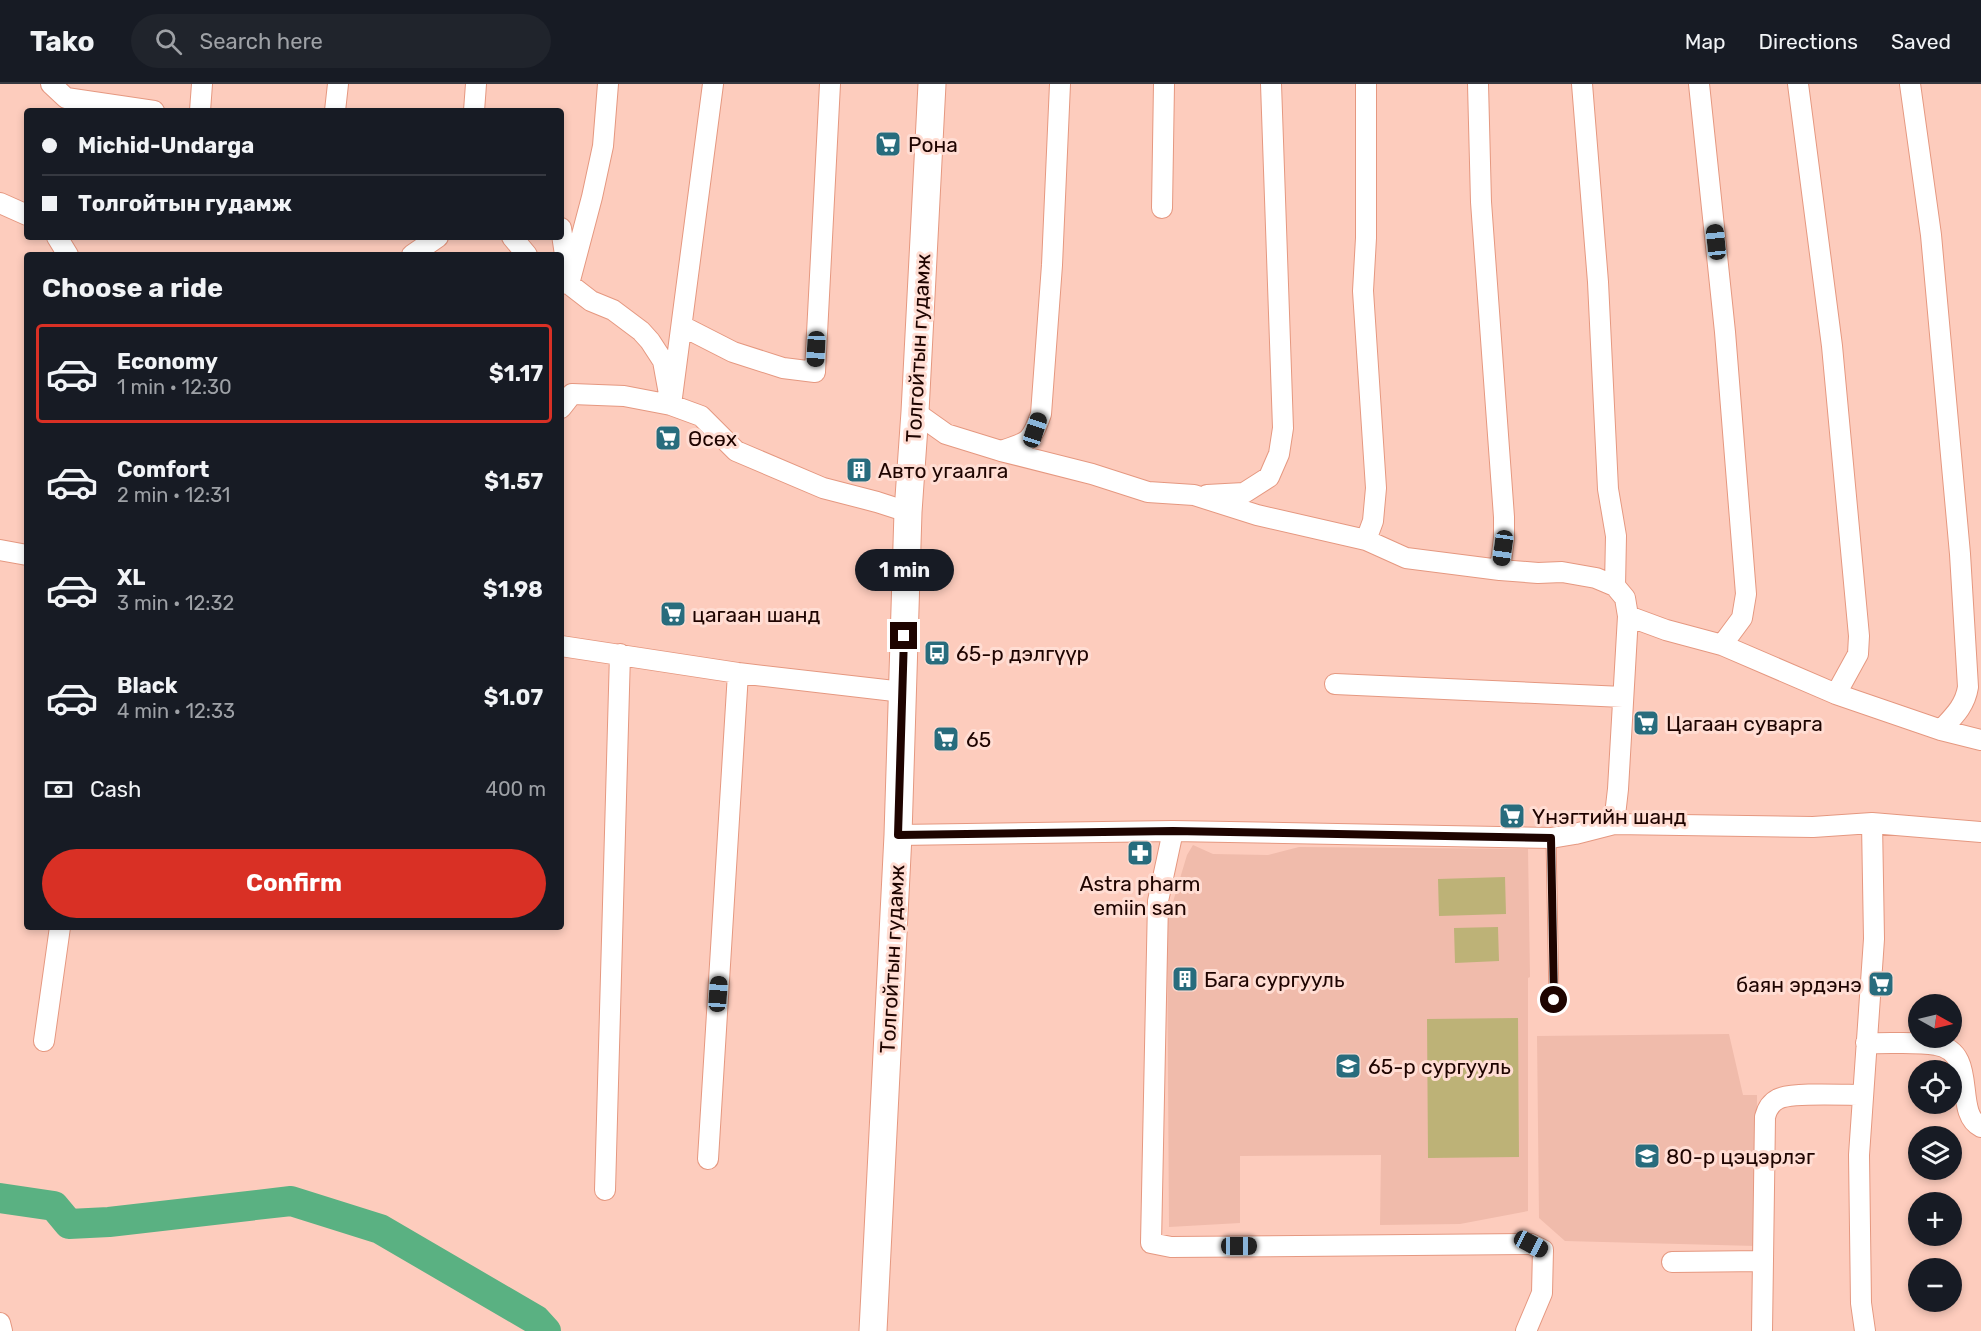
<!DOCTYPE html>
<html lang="en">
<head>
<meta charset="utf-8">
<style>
  :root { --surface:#171b24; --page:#20242c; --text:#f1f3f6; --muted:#9ea1a6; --line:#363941; --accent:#d93025 }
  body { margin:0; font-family:Rubik,sans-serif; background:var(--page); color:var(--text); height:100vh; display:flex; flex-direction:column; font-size:22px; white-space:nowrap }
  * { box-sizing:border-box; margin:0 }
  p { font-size:20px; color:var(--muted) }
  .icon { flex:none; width:33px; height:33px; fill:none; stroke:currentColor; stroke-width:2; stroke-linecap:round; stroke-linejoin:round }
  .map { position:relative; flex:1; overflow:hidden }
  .panel { position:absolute; left:24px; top:168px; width:540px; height:678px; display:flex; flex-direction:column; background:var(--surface); border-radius:6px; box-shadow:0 3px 9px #0003 }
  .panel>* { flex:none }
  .top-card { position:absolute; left:24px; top:24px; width:540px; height:132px; border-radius:6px; box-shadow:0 3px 9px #0003; display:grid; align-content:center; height:132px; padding:0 18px; background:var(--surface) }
  .needle { width:39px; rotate:98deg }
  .tools { position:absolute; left:1908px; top:910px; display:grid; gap:12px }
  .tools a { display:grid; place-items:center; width:54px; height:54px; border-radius:50%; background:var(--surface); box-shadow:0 3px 9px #0003; font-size:30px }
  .end { position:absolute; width:27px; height:27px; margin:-14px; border:8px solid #1e0400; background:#fff; box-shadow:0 0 0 3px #fff }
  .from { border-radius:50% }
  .bubble { position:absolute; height:42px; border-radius:21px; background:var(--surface); box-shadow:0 3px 9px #0003; font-size:20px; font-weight:700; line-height:42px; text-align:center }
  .car { position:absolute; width:18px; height:36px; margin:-18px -9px; border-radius:8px; box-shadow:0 0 4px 2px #0007; background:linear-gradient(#222 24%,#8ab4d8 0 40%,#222 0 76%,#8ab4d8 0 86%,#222 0) }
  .top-card b { display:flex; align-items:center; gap:21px; height:57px; font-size:22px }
  .top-card b+b { border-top:2px solid var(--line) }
  .top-card i { width:15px; height:15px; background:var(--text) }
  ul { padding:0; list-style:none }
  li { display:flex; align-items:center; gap:18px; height:99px; margin:0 12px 9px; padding:0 6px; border:3px solid transparent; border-radius:6px }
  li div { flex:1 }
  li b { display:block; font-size:22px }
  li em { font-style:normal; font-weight:700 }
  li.selected { border-color:var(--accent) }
  li>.icon { width:54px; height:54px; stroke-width:1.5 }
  h2 { padding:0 18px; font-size:27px; line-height:72px }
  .pay { display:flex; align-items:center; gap:15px; height:66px; padding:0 18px; font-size:22px }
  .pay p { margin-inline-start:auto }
  .cta { display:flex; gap:12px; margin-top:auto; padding:12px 18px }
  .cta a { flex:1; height:69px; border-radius:36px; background:var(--accent); color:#fff; font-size:24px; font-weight:700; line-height:69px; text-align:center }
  header { display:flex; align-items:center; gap:36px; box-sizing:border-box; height:84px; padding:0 30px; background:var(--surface); border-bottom:2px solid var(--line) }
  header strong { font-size:28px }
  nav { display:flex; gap:33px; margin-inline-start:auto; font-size:21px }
  .search { width:420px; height:54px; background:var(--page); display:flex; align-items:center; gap:15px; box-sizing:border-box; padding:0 21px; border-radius:33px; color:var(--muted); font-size:22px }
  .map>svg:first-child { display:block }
  .built { fill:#f0bbab }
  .green { fill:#bdb277 }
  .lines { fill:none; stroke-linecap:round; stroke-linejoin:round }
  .river { stroke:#5ab182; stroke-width:30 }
  .service-casing { stroke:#e59880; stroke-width:11 }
  .minor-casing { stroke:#e59880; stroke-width:22 }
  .secondary-casing { stroke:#e59880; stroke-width:29 }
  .service { stroke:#fff; stroke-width:9 }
  .minor { stroke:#fff; stroke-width:20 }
  .secondary { stroke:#fff; stroke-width:27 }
  .route { stroke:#1e0400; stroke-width:8 }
  .labels { text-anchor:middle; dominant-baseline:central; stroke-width:6; stroke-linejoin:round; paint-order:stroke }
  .poi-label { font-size:21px; fill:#1e0400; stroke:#ffddd3; text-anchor:start }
  .street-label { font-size:21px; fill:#1e0400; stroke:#ffddd3 }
</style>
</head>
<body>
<header>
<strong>Tako</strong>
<div class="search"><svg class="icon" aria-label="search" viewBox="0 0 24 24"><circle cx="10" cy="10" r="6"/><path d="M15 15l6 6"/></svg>Search here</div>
<nav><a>Map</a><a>Directions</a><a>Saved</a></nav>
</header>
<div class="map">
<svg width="1981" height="1247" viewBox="0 0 1981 1247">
  <rect width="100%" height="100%" fill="#fdccbd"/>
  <path class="built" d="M1193,761L1213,770L1268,771L1299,763L1528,765L1530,893L1528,894V1127L1460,1140L1380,1141L1381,1071L1240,1072V1139L1169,1143L1167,838L1187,771Z
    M1729,950L1743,1011H1757L1756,1162L1565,1157L1539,1134L1537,952Z"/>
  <path class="green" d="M1505,793L1506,830L1439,832L1438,795Z
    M1498,843L1499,877L1455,879L1454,844Z
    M1518,934L1519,1073L1428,1074L1427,935Z"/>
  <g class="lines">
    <path class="river" d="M0,1114L54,1122L69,1140L109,1138L291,1117L380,1145L536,1236L546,1247"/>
    <g class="service-casing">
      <path id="service" d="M1551,754L1554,916"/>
    </g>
    <g class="minor-casing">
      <path id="minor" d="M51,0L66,14L154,27
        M1366,0V154L1363,207L1376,404L1373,437L1366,456
        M1478,0L1481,118L1504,433V454L1500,486
        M1582,0L1598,198L1608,405L1616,452L1615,502
        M1699,0L1725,248L1746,510L1742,534L1722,561
        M1798,0L1832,262L1859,552L1858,570L1836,610
        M1910,0L1931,151L1960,470L1968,603C1965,622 1954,632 1941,646
        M200,27L202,0
        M335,27L338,0
        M474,27L476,0
        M0,119L27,131
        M1162,124L1164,0
        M561,144L568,191
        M57,153L68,171
        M512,153L527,171
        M412,171L438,153
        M561,199L569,200L591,217L613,226L641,247L650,257L663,277L671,321L701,332L736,367L823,404L877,418L908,428
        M569,200L592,113L603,62L608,0
        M682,242L733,268L783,284L815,288L830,0
        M561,324L572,310L624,312L671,321L713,0
        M915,328L946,350L1001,367L1092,390L1148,408L1194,411L1257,431L1366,456L1406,474L1500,486L1538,489L1562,488L1596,494L1615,502L1625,514L1628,532
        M1001,367C1029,358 1031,358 1041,330L1052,181L1060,0
        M1207,411L1244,409L1269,393L1279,370L1283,344L1271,0
        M0,466L27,471
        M561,562L738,589L903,608
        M1335,600L1623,613
        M1614,740L1618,705L1628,532L1666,546L1722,561L1836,610L1941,646L1981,656
        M1173,747L1158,817L1151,1159L1171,1163L1531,1160L1543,1166L1542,1209L1526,1247
        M898,751L1173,747L1551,754L1575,750L1614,740L1813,743L1872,739L1981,748
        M44,957L60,843
        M1866,959C1888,960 1915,957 1936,961C1980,968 1952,1029 1981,1043
        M708,1075L738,589
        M605,1106L620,570
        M1672,1178L1763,1177
        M0,1239L2,1247
        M1762,1247L1765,1033C1767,1025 1770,1019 1778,1015C1791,1008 1845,1011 1862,1011
        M1865,1247L1861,1219L1859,1071L1874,855L1872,739"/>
    </g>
    <g class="secondary-casing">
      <path id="secondary" d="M873,1247L898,751L908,428L915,328L932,0"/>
    </g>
    <use href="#service" class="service"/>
    <use href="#minor" class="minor"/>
    <use href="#secondary" class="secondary"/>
  </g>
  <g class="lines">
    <path class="route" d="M904,552L898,751L1173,747L1551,754L1554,916"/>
  </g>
  <defs>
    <g id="supermarket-square" transform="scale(1.35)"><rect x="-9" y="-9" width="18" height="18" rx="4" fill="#286c7d" stroke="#ffddd3"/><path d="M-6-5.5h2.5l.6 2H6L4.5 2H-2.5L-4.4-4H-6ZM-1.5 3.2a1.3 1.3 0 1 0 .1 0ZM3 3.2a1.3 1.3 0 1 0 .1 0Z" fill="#fff"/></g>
    <g id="building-square" transform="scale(1.35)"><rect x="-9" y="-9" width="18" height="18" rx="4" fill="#286c7d" stroke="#ffddd3"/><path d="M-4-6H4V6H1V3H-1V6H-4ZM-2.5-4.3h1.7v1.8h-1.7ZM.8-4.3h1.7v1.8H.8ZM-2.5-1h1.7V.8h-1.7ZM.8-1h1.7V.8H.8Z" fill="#fff"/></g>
    <g id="bus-square" transform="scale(1.35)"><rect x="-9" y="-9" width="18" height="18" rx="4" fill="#286c7d" stroke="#ffddd3"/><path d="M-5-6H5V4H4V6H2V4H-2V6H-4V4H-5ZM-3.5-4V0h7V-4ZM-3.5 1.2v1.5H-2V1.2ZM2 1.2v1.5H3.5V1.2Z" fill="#fff"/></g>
    <g id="pharmacy-square" transform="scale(1.35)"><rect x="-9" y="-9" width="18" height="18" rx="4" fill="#286c7d" stroke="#ffddd3"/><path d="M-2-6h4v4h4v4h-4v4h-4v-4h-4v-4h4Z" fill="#fff"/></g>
    <g id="school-square" transform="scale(1.35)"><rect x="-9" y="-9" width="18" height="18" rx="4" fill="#286c7d" stroke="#ffddd3"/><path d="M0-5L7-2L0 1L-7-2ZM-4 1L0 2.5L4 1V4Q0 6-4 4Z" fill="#fff"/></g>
  </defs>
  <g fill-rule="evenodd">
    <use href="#supermarket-square" x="888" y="60"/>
    <use href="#supermarket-square" x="668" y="354"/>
    <use href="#building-square" x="859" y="386"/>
    <use href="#supermarket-square" x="673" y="530"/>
    <use href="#bus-square" x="937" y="569"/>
    <use href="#supermarket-square" x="1646" y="639"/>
    <use href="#supermarket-square" x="946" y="655"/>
    <use href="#supermarket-square" x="1512" y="732"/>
    <use href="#pharmacy-square" x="1140" y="769"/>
    <use href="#building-square" x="1185" y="895"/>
    <use href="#supermarket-square" x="1881" y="900"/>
    <use href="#school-square" x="1348" y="982"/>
    <use href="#school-square" x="1647" y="1072"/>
  </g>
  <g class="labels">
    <g class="poi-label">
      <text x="908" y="60">Рона</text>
      <text x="688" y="354">Өсөх</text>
      <text x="878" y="386">Авто угаалга</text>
      <text x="692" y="530">цагаан шанд</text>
      <text x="956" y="569">65-р дэлгүүр</text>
      <text x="1666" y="639">Цагаан суварга</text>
      <text x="966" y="655">65</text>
      <text x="1532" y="732">Үнэгтийн шанд</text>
      <text x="1140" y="799" text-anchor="middle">Astra pharm<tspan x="1140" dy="24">emiin san</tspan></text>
      <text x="1204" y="895">Бага сургууль</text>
      <text x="1862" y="900" text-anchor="end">баян эрдэнэ</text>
      <text x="1368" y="982">65-р сургууль</text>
      <text x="1666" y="1072">80-р цэцэрлэг</text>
    </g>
    <g class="street-label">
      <text transform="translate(918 264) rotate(-87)">Толгойтын гудамж</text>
      <text transform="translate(892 875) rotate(-87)">Толгойтын гудамж</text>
    </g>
  </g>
</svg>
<div class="tools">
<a><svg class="needle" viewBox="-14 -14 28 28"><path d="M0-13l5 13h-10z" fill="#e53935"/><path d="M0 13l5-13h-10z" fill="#9ea1a6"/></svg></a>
<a><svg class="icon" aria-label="locate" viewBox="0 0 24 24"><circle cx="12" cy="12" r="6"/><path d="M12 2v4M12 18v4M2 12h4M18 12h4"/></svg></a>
<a><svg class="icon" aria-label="layers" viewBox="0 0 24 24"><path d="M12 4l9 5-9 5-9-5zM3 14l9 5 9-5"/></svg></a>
<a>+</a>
<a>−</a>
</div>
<i class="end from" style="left:1554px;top:916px"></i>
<i class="end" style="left:904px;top:552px"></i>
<div class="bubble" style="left:855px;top:465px;width:99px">1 min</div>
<i class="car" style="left:1716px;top:158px;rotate:354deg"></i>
<i class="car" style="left:816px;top:265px;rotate:183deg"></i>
<i class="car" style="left:1035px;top:346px;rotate:18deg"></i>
<i class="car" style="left:1503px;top:464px;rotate:188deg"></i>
<i class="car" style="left:718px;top:910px;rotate:4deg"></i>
<i class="car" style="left:1531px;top:1160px;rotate:118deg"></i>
<i class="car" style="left:1239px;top:1162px;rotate:90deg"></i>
<div class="top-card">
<b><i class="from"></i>Michid-Undarga</b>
<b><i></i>Толгойтын гудамж</b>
</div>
<section class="panel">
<h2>Choose a ride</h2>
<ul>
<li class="selected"><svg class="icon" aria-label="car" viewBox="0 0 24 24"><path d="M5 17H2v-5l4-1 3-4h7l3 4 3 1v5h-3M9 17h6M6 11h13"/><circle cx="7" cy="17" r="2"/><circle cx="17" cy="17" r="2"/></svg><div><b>Economy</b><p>1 min · 12:30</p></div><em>$1.17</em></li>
<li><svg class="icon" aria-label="car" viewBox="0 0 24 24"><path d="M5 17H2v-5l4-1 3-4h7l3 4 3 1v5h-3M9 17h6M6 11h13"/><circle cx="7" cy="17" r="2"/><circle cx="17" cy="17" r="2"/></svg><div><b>Comfort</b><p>2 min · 12:31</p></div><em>$1.57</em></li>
<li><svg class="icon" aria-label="car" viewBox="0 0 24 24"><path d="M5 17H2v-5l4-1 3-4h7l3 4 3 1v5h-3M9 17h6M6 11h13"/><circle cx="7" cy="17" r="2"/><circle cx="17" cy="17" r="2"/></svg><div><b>XL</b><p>3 min · 12:32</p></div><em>$1.98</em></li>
<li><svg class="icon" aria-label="car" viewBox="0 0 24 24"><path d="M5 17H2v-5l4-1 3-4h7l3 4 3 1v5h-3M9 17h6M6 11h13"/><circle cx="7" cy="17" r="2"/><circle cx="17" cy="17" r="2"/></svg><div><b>Black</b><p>4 min · 12:33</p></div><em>$1.07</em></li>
</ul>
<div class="pay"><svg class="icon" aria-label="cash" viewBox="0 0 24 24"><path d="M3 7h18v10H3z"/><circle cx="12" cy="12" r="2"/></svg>Cash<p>400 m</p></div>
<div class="cta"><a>Confirm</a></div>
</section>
</div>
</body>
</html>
